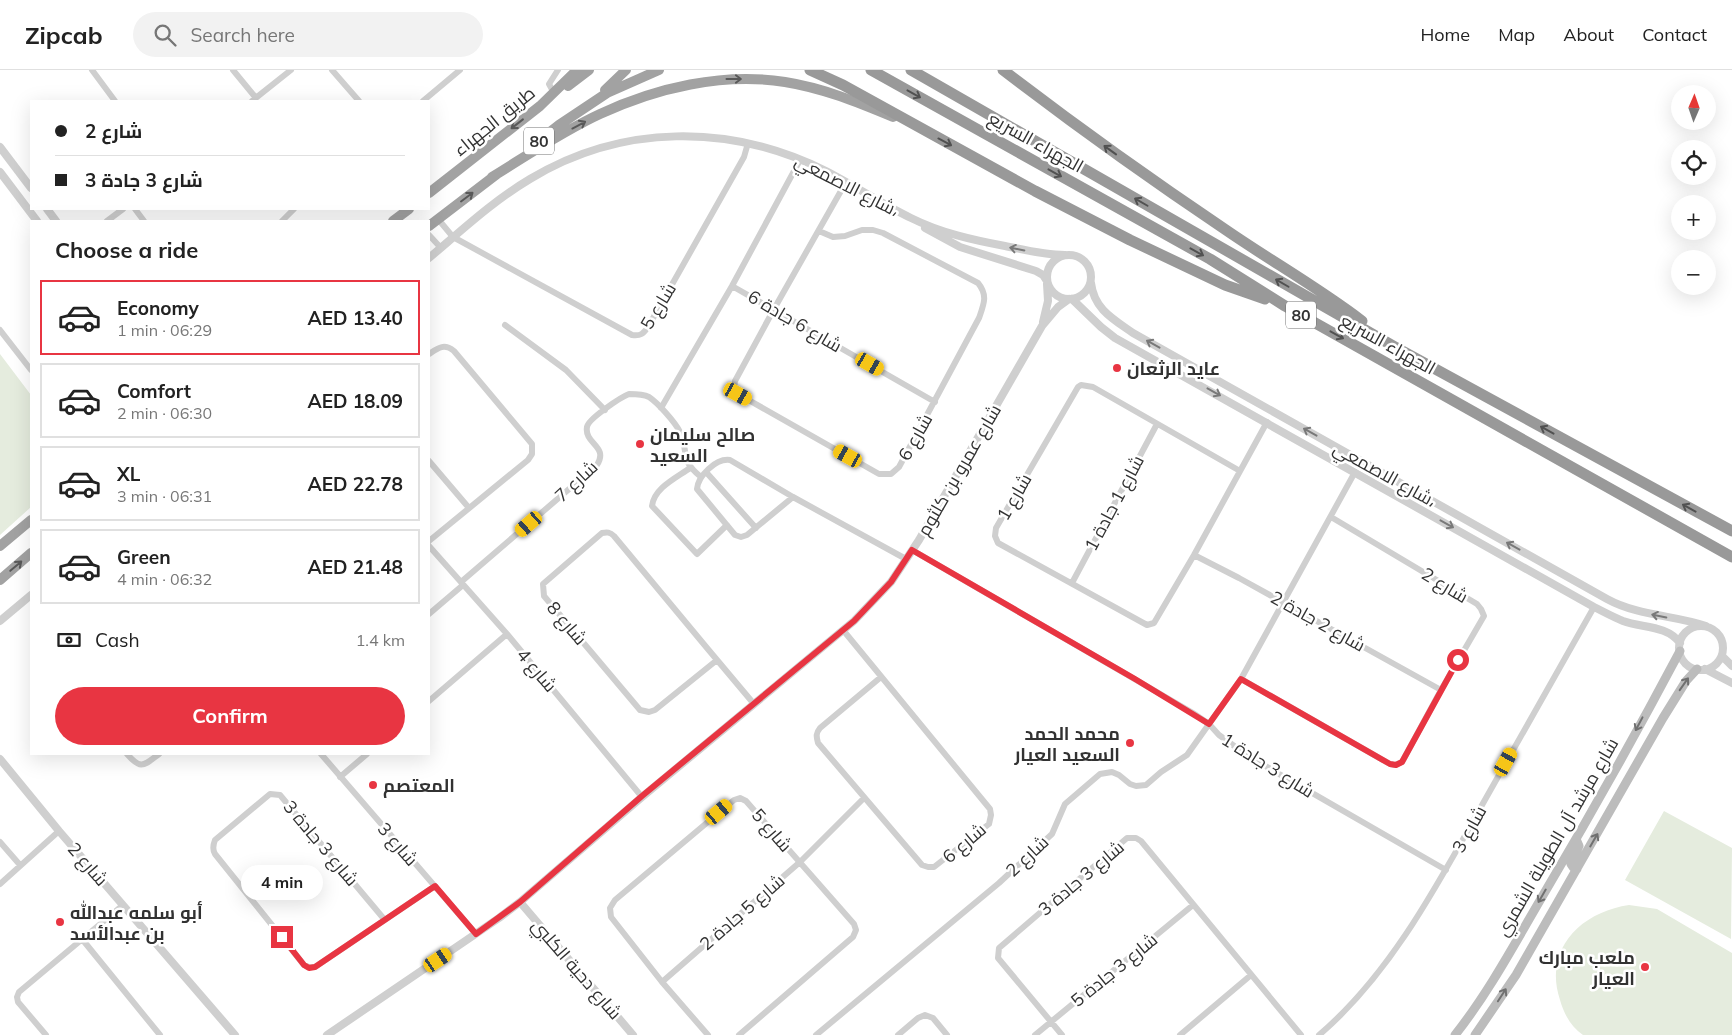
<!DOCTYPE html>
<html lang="en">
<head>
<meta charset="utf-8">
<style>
  :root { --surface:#fff; --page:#f2f2f2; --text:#222; --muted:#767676; --line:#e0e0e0; --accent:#e83542 }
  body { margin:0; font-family:Mulish,Cairo,sans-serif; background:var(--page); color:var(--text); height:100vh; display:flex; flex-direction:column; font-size:19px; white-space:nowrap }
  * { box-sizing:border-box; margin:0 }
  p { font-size:16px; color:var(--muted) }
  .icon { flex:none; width:28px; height:28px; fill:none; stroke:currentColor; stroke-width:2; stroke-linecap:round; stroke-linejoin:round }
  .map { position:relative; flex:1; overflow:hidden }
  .side { position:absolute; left:30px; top:150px; width:400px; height:535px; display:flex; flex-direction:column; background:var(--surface); border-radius:0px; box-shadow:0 5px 20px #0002 }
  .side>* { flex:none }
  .top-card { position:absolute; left:30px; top:30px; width:400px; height:110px; border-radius:0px; box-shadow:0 5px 20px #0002; display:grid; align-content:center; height:110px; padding:0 25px; background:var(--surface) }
  .needle { width:32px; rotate:2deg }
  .tools { position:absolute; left:1671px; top:15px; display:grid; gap:10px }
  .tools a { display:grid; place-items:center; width:45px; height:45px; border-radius:50%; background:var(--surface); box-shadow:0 5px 20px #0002; font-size:25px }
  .end { position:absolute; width:22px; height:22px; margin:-11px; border:6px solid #e83542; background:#fff; box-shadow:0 0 0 2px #fff }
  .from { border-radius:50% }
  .bubble { position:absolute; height:35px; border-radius:18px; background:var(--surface); box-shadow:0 5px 20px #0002; font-size:16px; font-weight:700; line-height:35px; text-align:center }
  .car { position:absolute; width:15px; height:30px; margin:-15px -8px; border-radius:6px; box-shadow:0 0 4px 1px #0007; background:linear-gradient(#f5c518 24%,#345 0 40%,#f5c518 0 76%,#345 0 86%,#f5c518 0) }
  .top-card b { display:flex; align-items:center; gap:18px; height:48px; font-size:19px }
  .top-card b+b { border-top:1px solid var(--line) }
  .top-card i { width:12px; height:12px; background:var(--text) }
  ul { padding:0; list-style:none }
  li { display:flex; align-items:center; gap:15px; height:75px; margin:0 10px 8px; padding:0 15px; border:2px solid var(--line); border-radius:0px }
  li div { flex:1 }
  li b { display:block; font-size:19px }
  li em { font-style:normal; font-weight:700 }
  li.current { border-color:var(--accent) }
  li>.icon { width:45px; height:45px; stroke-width:1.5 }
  h2 { padding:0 25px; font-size:22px; line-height:60px }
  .pay { display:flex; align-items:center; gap:12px; height:55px; padding:0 25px; font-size:19px }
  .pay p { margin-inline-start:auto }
  .action { display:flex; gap:10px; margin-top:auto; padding:10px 25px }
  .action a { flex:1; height:58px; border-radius:30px; background:var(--accent); color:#fff; font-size:20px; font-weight:700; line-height:58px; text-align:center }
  header { display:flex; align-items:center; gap:30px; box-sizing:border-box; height:70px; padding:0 25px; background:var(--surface); border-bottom:1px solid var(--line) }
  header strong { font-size:24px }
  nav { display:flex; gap:28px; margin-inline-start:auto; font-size:18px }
  .search { width:350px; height:45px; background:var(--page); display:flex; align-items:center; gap:12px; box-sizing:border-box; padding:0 18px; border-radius:28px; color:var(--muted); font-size:19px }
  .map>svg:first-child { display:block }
  .green { fill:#e5ecde }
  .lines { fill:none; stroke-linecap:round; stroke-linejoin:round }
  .minor { stroke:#cfcfcf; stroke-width:6 }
  .tertiary { stroke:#cfcfcf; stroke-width:8 }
  .secondary { stroke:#bcbcbc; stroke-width:9 }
  .trunk { stroke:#a2a2a2; stroke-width:10 }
  .motorway { stroke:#999; stroke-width:11 }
  .oneway { stroke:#595959 }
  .oneway2 { stroke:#515151 }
  .oneway3 { stroke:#797979 }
  .oneway4 { stroke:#707070 }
  .route { stroke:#e83542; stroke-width:6 }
  .poi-dot { fill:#e83542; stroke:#fff; stroke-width:2 }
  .labels { text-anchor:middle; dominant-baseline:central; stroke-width:5; stroke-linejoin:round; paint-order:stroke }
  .shield { fill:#fff; stroke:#707070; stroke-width:1 }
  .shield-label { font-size:16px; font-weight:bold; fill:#323232 }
  .street-label { font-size:18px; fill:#323232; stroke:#fff }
  .poi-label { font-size:18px; font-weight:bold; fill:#323232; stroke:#fff; text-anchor:start }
</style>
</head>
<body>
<header>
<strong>Zipcab</strong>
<div class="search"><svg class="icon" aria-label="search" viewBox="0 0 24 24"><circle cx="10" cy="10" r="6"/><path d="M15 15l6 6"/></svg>Search here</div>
<nav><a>Home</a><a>Map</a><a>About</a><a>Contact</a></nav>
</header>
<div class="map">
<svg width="1732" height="965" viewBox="0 0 1732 965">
  <rect width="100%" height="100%" fill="#fff"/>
  <path class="green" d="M0,284L31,325V437L0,465Z
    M1664,741L1732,778L1731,869L1625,810Z
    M1629,835L1657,839L1732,883V965H1583C1571,957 1564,944 1560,930C1543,879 1581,842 1629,835Z"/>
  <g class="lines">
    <path class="minor" d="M92,0L115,31
      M233,0L256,28
      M332,0L359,31
      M554,23L549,14L558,0
      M252,31L291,0
      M423,31L460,0
      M135,139L144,151
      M438,149L453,167L632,265C641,266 643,264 648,257L744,87L748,73
      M107,151L123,139
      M282,151L294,139
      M819,161L833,167L845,166L862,160H873L883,163L978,213C988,225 984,234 979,248L899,397L891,404H879L738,324L734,319L735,311L774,239L846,112
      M429,165L441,178
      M732,216L935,332
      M505,255L566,300L605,340
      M0,260L31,300
      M429,284C438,278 444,273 454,281L532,374V384L528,390L429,471
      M661,338L732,216L800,90
      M429,391L469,438
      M690,398C676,408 654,418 652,436L697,484L727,455
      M1240,401L1093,317L1081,315L1078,317L996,458L995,466L998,473L1147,555L1154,553L1194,485L1267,352
      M706,402L756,458
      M793,427L747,465L741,467L735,465L697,419C698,406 716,388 730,390L793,427L906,489
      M429,476L507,564L642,727
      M912,480L1193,643L1209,654L1219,665L1248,686L1446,800
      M1194,485L1239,508L1441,620
      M461,512L597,395C609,376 584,374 587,357C588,349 621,327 629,324C636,324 643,324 649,327C658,333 675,352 680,362C690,384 678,388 701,407
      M1072,513L1157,354
      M429,544L463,515
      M843,560L990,739L991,745L989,754L934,797H928L922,795L818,673C816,666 816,663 820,658L881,607
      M717,590L655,640L649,642L640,640L544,526L543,514L602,463C607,462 610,462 614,466L707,578L754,634
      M1241,609L1390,694L1395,695L1402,692L1441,620L1484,546L1481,539L1477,534L1331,447
      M429,631L507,564
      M127,684C141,700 143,696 159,684
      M321,684L476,864
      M340,707L367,684
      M0,772L20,795
      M0,814L59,761
      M384,849L280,725L270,724L215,770C213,775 212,779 215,784L304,895L309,897H315L435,816
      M82,869L160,965
      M662,912L800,792L864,728
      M46,965L18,932L17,927L19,922L123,835
      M708,965L662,912L611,847L610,838L615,830L734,730L740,728L746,731L854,854L856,860L853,867L739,965
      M816,965L999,813L1052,764L1065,734L1100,704L1112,702L1119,705L1130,714L1136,716L1146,715L1161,702L1187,685L1241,609L1355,402
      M898,965L918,948L925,945L933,948L947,965
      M1035,965L1193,835
      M1062,965L998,888L999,878L1127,768H1136L1141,771L1301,965
      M1180,965L1251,905
      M1319,965C1392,903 1440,810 1486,728C1522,664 1558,600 1594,537"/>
    <path class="tertiary" d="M0,77L31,118
      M0,102L37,151
      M47,139L56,151
      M925,158L960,177L1036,201L1043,205L1047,211
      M1047 207a22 22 0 1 1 44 0a22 22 0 1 1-44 0Z
      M429,188C461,161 493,131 530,109C621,54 730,53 826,101C855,116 882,134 911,148C941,163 973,170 1005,176C1025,180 1044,185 1065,185
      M1091,213C1094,239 1113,249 1133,263L1607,529C1638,546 1674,545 1706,556
      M1072,229L1101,257L1115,268L1594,537C1604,542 1613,547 1623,551C1642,558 1667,555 1680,573
      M1043,252L1048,231L1047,214
      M0,551L31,525
      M1679 578a22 22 0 1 1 44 0a22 22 0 1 1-44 0Z
      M1722,586L1732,596
      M1705,599L1732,613
      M0,689L59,761L235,965
      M520,832L633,965
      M327,965L499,848L520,832L642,727L854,551L891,512L919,470L1042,256L1058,237L1069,229"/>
    <path class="secondary" d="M1576,769L1579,776L1571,794L1573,797L1577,799
      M1455,965C1489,922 1515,873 1542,827C1590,746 1636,664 1680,581
      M1475,965L1516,905L1663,648L1686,611L1697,599"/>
    <path class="trunk" d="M568,16L589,0
      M605,20L626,0
      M532,76L559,55L607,23L659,0
      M492,107C528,85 563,61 600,44C656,18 723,2 785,12C823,18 857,32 893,47
      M429,123L540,36L577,0
      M393,151L409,139
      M429,156L497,104
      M0,476L31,450
      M0,510L31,483"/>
    <path class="motorway" d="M810,0L843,15L1035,121L1130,170L1225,215L1265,229
      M871,0L1210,189L1285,236L1732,487
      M911,0L1395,277L1732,461
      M1003,0C1076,56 1150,109 1226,160C1271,191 1319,218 1362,251"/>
  </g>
  <defs><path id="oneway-shaft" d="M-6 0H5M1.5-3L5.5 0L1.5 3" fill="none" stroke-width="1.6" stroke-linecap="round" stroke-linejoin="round" transform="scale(1.25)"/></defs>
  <g class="oneway">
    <use href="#oneway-shaft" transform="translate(734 9)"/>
    <use href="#oneway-shaft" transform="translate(517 54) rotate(142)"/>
    <use href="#oneway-shaft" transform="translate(579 55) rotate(-28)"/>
    <use href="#oneway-shaft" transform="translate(467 127) rotate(-37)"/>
    <use href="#oneway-shaft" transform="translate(16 496) rotate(-40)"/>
  </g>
  <g class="oneway2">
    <use href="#oneway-shaft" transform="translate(914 24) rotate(29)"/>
    <use href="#oneway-shaft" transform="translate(945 72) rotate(28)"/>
    <use href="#oneway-shaft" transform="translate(1110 80) rotate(-144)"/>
    <use href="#oneway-shaft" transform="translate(1055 103) rotate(29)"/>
    <use href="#oneway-shaft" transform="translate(1141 132) rotate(-150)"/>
    <use href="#oneway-shaft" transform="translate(1197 182) rotate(29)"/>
    <use href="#oneway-shaft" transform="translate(1282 213) rotate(-150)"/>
    <use href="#oneway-shaft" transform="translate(1337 265) rotate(29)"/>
    <use href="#oneway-shaft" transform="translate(1547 360) rotate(-151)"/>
    <use href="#oneway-shaft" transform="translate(1689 438) rotate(-151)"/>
  </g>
  <g class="oneway3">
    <use href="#oneway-shaft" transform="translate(1017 179) rotate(-169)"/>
    <use href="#oneway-shaft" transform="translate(1153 274) rotate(-151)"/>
    <use href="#oneway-shaft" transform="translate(1214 322) rotate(29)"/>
    <use href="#oneway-shaft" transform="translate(1310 362) rotate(-151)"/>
    <use href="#oneway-shaft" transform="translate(1447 454) rotate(29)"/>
    <use href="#oneway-shaft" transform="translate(1513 476) rotate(-151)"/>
    <use href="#oneway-shaft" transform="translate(1659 546) rotate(-168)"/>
  </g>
  <g class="oneway4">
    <use href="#oneway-shaft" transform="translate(1684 614) rotate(-55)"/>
    <use href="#oneway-shaft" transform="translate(1639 654) rotate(118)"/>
    <use href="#oneway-shaft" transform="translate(1594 770) rotate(-60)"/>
    <use href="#oneway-shaft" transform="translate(1542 826) rotate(120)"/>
    <use href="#oneway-shaft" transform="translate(1502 925) rotate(-57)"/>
  </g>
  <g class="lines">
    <path class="route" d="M282,867L304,895L309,898L315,897L435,816L476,864L520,832L642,726L854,551L891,512L912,480L1135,609L1209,654L1241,609L1390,694L1396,695L1402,692L1458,590"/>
  </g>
  <g class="poi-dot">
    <circle cx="1117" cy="298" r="5"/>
    <circle cx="640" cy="374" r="5"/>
    <circle cx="1130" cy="673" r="5"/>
    <circle cx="373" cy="715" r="5"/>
    <circle cx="60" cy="852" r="5"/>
    <circle cx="1645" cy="897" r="5"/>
  </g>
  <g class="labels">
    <g class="shield">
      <rect x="524" y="57.5" width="30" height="27" rx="4"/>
      <rect x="1286" y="231.5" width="30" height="27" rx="4"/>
    </g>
    <g class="shield-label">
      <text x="539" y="71">80</text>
      <text x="1301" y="245">80</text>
    </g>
    <g class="street-label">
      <text transform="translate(494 51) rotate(-39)">طريق الجهراء</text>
      <text transform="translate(1036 72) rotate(29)">الجهراء السريع</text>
      <text transform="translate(847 115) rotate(27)">شارع الاصمعي،</text>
      <text transform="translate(658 236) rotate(-59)">شارع 5</text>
      <text transform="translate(795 251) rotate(30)">شارع 6 جادة 6</text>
      <text transform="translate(1388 274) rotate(29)">الجهراء السريع</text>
      <text transform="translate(915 367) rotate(-61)">شارع 6</text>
      <text transform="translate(959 400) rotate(-60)">شارع عمرو بن كلثوم</text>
      <text transform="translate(1385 404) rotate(29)">شارع الاصمعي،</text>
      <text transform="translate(576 411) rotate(-43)">شارع 7</text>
      <text transform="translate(1014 427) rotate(-60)">شارع 1</text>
      <text transform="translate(1114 433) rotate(-62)">شارع 1 جادة 1</text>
      <text transform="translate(1445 515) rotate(31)">شارع 2</text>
      <text transform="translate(1318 551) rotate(29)">شارع 2 جادة 2</text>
      <text transform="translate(567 553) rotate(50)">شارع 8</text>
      <text transform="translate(537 600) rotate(50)">شارع 4</text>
      <text transform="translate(1268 695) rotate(32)">شارع 3 جادة 1</text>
      <text transform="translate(1469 759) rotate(-61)">شارع 3</text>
      <text transform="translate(772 760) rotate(49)">شارع 5</text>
      <text transform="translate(1557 767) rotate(-60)">شارع مرشد آل الطويلة الشمري</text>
      <text transform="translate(321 773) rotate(50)">شارع 3 جادة 3</text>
      <text transform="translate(964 773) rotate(-40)">شارع 6</text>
      <text transform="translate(398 774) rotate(49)">شارع 3</text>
      <text transform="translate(1027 786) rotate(-43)">شارع 2</text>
      <text transform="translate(88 794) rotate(49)">شارع 2</text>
      <text transform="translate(1081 808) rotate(-40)">شارع 3 جادة 3</text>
      <text transform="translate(742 842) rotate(-41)">شارع 5 جادة 2</text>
      <text transform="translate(577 899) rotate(49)">شارع دحية الكلبي</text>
      <text transform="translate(1114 900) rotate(-39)">شارع 3 جادة 5</text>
    </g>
    <g class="poi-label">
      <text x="1127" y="298">عايد الرثعان</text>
      <text x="650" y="364">صالح سليمان<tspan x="650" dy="21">السعيد</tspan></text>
      <text x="1120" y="663" text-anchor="end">محمد الحمد<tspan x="1120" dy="21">السعيد العيار</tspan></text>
      <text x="383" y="715">المعتصم</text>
      <text x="70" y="842">أبو سلمه عبدالله<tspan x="70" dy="21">بن عبدالأسد</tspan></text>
      <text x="1635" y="887" text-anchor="end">ملعب مبارك<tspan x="1635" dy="21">العيار</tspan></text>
    </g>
  </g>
</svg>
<div class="tools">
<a><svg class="needle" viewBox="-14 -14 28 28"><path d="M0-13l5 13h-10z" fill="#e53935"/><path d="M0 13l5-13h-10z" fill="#767676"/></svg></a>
<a><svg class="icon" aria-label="locate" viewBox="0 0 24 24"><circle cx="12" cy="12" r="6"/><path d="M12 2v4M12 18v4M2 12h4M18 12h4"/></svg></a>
<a>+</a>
<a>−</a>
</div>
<i class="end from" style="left:1458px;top:590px"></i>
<i class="end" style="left:282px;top:867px"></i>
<div class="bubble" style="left:241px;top:795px;width:82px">4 min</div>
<i class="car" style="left:870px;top:294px;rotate:120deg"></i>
<i class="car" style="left:738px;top:324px;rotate:119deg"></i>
<i class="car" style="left:848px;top:386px;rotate:299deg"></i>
<i class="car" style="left:529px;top:454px;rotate:229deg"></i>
<i class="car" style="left:1506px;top:692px;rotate:29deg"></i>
<i class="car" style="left:719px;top:742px;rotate:50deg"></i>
<i class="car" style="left:438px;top:890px;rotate:56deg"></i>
<div class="top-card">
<b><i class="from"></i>شارع 2</b>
<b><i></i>شارع 3 جادة 3</b>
</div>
<section class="side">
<h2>Choose a ride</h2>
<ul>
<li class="current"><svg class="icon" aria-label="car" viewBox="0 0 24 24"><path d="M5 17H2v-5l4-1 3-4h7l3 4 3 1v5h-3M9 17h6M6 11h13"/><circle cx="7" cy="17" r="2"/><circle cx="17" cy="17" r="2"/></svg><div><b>Economy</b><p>1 min · 06:29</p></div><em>AED 13.40</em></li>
<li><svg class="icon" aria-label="car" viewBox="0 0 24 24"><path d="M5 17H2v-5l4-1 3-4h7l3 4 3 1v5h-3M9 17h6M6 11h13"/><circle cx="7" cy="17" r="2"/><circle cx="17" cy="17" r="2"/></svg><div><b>Comfort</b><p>2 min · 06:30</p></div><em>AED 18.09</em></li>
<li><svg class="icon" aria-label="car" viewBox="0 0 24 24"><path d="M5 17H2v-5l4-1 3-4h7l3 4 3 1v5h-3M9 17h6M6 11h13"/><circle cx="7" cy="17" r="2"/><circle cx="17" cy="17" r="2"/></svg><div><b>XL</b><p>3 min · 06:31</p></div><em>AED 22.78</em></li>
<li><svg class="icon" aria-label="car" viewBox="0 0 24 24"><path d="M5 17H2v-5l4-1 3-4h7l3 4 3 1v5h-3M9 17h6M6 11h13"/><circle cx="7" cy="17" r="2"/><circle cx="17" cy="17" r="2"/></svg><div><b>Green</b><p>4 min · 06:32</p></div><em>AED 21.48</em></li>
</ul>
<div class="pay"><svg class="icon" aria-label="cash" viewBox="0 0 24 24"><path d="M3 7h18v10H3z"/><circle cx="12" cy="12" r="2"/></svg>Cash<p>1.4 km</p></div>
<div class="action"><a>Confirm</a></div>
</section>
</div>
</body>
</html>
